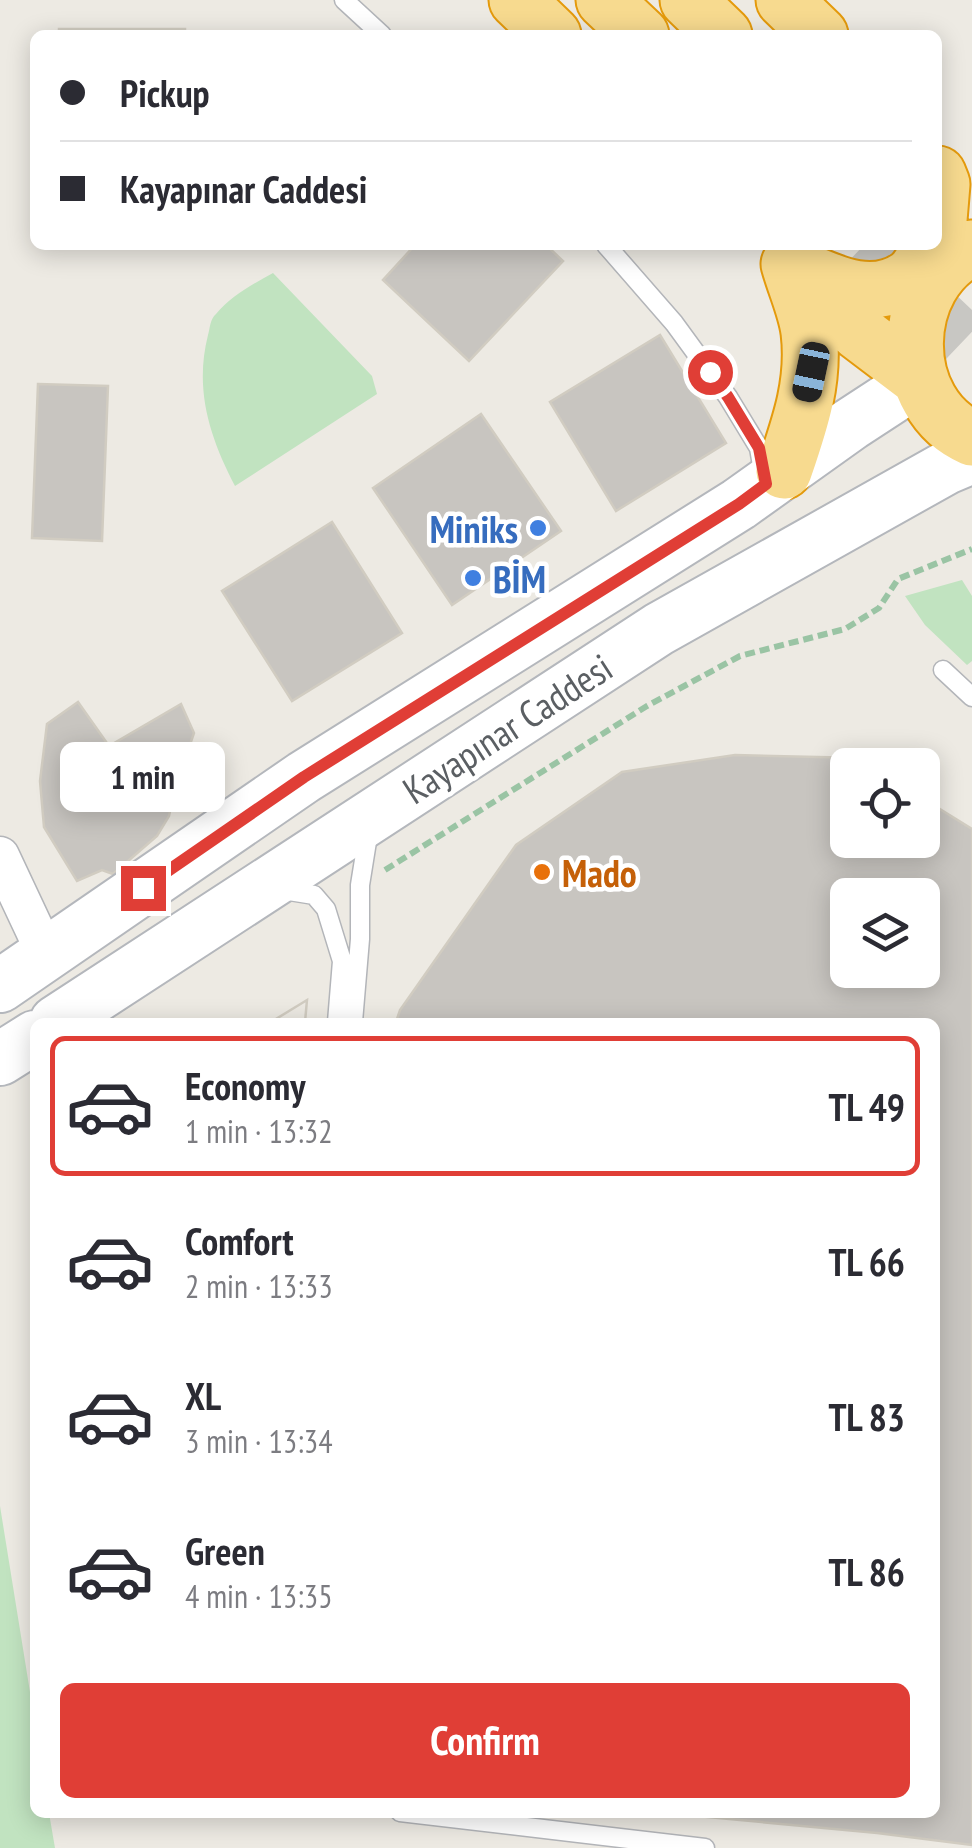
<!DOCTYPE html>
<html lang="en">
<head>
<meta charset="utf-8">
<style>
  :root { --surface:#fff; --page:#f2f2f3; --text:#2b2b33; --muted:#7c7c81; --line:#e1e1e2; --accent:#e03e36 }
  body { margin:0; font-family:"PT Sans Narrow",sans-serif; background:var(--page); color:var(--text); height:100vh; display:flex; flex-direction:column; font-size:38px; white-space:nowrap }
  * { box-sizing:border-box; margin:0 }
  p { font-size:32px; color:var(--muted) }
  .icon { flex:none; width:55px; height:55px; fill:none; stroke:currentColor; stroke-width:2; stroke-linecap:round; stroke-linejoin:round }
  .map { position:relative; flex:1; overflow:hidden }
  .side { position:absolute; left:30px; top:1018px; width:910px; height:800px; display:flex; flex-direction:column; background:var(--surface); border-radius:15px; box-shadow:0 5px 25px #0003 }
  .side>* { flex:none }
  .top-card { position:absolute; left:30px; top:30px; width:912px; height:220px; border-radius:15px; box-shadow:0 5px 25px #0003; display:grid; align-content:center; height:220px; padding:0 30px; background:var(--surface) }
  .buttons { position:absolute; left:830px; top:748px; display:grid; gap:20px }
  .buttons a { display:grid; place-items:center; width:110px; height:110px; border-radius:15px; background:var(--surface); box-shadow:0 5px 25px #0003; font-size:50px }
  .end { position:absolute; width:45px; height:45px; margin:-22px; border:12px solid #e03e36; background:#fff; box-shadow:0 0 0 5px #fff }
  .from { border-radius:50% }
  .bubble { position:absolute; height:70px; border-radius:15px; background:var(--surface); box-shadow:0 5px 25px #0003; font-size:32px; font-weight:700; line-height:70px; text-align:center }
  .car { position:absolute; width:30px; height:60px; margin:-30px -15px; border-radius:12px; box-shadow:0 0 8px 2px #0007; background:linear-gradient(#222 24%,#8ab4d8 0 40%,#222 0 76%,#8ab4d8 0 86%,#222 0) }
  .top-card b { display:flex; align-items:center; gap:35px; height:95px; font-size:38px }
  .top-card b+b { border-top:2px solid var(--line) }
  .top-card i { width:25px; height:25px; background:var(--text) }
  ul { padding:18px 0 0; list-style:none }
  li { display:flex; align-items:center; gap:30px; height:140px; margin:0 20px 15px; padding:0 10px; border:5px solid transparent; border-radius:15px }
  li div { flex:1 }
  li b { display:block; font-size:38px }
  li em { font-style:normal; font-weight:700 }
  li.active { border-color:var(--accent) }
  li>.icon { width:90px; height:90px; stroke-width:1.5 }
  .action { display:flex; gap:20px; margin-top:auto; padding:20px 30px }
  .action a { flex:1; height:115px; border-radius:15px; background:var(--accent); color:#fff; font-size:40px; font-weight:700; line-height:115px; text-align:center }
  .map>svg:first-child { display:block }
  .green { fill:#c1e3c0 }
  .building { fill:#c8c5c0; stroke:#d1ccc1; stroke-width:2.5; fill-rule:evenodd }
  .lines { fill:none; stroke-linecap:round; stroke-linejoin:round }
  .highway-tunnel { stroke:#c8c7c3; stroke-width:55; stroke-dasharray:55 28; stroke-linecap:butt }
  .lane-casing { stroke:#b3b5b9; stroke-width:21 }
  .street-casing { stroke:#b3b5b9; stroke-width:41 }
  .secondary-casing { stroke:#b4b7bc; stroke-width:56 }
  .highway-casing { stroke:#e49a0c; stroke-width:59 }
  .path { stroke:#9ac4a4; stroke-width:6; stroke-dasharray:10 5; stroke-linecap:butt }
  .lane { stroke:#fff; stroke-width:18 }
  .street { stroke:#fff; stroke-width:38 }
  .secondary { stroke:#fff; stroke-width:52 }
  .highway { stroke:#f7da8f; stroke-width:55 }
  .route { stroke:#e03e36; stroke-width:12 }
  .shop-dot { fill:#3f7fe0; stroke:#fff; stroke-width:4 }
  .food-dot { fill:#e8710a; stroke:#fff; stroke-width:4 }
  .labels { text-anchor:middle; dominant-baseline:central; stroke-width:9; stroke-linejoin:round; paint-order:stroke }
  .shop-label { font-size:38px; font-weight:bold; fill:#366cbe; stroke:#fff; text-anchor:end }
  .street-label { font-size:38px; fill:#5b5f63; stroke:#fff }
  .food-label { font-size:38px; font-weight:bold; fill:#c56008; stroke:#fff; text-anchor:start }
</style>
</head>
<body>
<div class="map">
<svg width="972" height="1848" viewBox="0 0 972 1848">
  <rect width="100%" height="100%" fill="#edeae3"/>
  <path class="green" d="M273,273L372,376L377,394L235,486C210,438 194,390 208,335C210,328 210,319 216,314C231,296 253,284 273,273Z
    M962,580L972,596V661L967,665L925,625L905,596Z
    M0,1506L35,1723V1812L49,1813L55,1848H0Z"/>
  <path class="building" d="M59,29H185V35H59Z
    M415,245H546L563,261L469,361L383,280Z
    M660,335L726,443L616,511L550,402Z
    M38,384L108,386L102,541L32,538Z
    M481,414L561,531L452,605L373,488Z
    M332,522L402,633L292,701L222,591Z
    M78,702L109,746L181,704L194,733L175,788L169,816L157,836L113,874L102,870L77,881L44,827L40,781L47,724Z
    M735,755L862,758L872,765H848V840H922V798L972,829V1845L877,1833L654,1812H935V1022H396L400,1010L516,845L622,772ZM848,895H922V970H848Z
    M307,1000L305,1022H271Z
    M307,1000L305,1022H271Z"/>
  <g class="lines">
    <path class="highway-tunnel" d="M864,245L972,348"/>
    <g class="lane-casing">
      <path id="lane" d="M344,0L382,35
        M606,245L674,323L728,397L759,448L764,477
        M943,670L972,697
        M283,890L314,895L326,909L342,961L337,1022
        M353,1022L360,939V885L369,829
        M400,1812L705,1848"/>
    </g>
    <g class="street-casing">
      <path id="street" d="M0,856L46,954"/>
    </g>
    <g class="secondary-casing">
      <path id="secondary" d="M0,986L304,777L739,504L851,424L920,379
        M56,1022L659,629L946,468L972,457
        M0,1059L35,1037"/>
    </g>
    <g class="highway-casing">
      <path id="highway" d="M517,0L553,35
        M604,0L641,35
        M688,0L724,35
        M784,0L820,35
        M938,174L942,184L938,232
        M972,248C897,283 896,405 972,438
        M793,268L858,332L920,379
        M801,269C835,284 873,302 908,278C918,271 925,256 931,245
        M784,471C800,424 815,382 809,332C806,309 795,286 789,264"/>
    </g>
    <path class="path" d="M385,870L647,706L740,656L845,629L879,608L898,579L972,549"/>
    <use href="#lane" class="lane"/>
    <use href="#street" class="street"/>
    <use href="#secondary" class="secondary"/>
    <use href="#highway" class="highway"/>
  </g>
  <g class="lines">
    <path class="route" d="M143,888L304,777L739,504L766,484L759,448L728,397L710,372"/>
  </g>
  <g class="shop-dot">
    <circle cx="538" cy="528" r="10"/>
    <circle cx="473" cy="578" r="10"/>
  </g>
  <circle class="food-dot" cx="542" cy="872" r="10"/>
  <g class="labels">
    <g class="shop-label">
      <text x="518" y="528">Miniks</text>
      <text x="493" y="578" text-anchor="start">BİM</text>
    </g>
    <g class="street-label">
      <text transform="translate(507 728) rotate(-33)">Kayapınar Caddesi</text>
    </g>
    <g class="food-label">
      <text x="562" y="872">Mado</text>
    </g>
  </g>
</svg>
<div class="buttons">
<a><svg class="icon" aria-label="locate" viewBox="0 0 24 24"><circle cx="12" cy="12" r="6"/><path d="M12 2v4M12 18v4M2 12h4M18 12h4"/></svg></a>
<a><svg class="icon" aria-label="layers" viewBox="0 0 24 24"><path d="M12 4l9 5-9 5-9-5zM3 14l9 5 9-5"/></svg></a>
</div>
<i class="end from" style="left:710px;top:372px"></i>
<i class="end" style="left:143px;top:888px"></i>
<div class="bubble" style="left:60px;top:742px;width:165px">1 min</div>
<i class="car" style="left:811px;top:372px;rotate:192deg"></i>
<div class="top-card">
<b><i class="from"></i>Pickup</b>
<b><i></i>Kayapınar Caddesi</b>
</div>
<section class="side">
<ul>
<li class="active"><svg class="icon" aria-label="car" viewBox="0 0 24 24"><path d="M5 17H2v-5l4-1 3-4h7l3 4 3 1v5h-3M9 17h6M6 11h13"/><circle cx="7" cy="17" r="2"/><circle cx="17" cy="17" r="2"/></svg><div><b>Economy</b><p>1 min · 13:32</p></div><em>TL 49</em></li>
<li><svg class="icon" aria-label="car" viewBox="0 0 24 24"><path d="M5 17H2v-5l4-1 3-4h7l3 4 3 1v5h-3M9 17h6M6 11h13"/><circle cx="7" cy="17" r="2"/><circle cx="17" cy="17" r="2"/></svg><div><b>Comfort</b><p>2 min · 13:33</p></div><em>TL 66</em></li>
<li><svg class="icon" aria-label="car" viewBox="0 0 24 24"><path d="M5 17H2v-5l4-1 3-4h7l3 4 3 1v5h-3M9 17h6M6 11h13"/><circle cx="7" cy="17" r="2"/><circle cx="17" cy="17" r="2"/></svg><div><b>XL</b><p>3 min · 13:34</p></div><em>TL 83</em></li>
<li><svg class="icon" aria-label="car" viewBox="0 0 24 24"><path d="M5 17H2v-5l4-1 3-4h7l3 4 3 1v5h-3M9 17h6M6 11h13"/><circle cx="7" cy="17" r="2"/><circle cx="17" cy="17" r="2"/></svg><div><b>Green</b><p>4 min · 13:35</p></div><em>TL 86</em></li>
</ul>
<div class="action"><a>Confirm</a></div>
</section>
</div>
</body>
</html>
